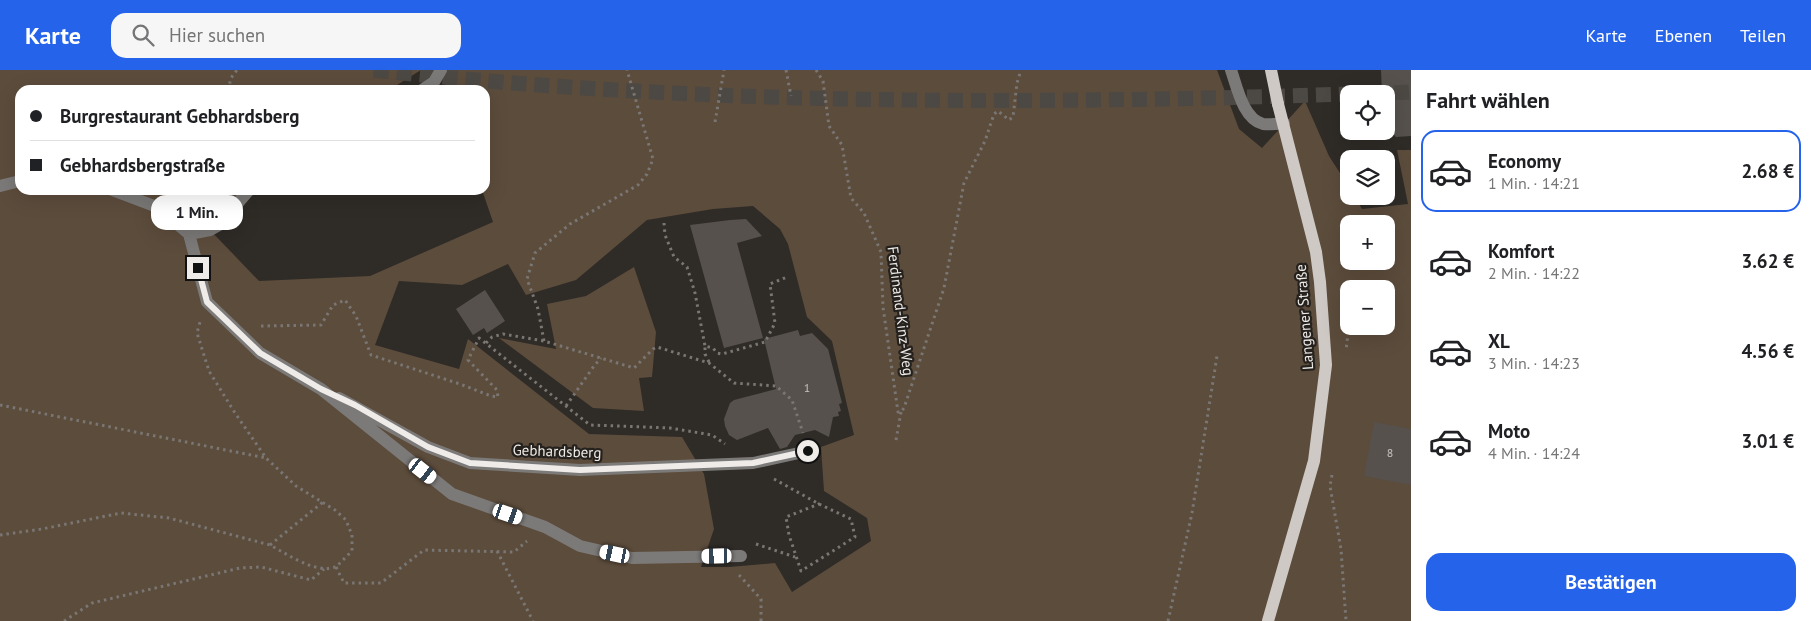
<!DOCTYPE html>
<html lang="de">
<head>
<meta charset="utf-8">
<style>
  :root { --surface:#fff; --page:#f6f6f6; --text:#202124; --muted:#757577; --line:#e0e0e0; --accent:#2563eb }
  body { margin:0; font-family:"PT Sans",sans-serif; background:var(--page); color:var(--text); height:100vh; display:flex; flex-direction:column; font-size:19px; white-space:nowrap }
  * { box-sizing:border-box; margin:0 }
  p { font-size:16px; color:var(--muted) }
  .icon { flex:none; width:28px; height:28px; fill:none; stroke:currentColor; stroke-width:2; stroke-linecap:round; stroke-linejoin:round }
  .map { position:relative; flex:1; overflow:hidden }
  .drawer { display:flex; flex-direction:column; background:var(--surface); width:400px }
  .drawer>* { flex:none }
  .hud { position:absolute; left:15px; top:15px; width:475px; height:110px; border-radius:15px; box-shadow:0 5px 20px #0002; display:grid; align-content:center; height:110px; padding:0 15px; background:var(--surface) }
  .fabs { position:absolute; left:1340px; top:15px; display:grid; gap:10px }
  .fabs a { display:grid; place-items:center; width:55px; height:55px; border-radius:10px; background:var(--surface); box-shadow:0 5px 20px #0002; font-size:25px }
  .end { position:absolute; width:22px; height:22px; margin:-11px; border:6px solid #eeebe9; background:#111; box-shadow:0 0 0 2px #111 }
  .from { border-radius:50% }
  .bubble { position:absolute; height:35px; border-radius:15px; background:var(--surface); box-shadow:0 5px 20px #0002; font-size:16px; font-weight:700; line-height:35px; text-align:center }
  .car { position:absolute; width:15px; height:30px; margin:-15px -8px; border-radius:6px; box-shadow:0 0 4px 1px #0007; background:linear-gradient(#fff 24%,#345 0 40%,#fff 0 76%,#345 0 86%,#fff 0) }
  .hud b { display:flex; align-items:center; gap:18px; height:48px; font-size:19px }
  .hud b+b { border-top:1px solid var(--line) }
  .hud i { width:12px; height:12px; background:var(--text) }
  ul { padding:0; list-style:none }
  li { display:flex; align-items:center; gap:15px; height:82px; margin:0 10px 8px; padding:0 5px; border:2px solid transparent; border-radius:15px }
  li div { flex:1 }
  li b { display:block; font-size:19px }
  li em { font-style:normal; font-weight:700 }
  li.selected { border-color:var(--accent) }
  li>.icon { width:45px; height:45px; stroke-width:1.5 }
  h2 { padding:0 15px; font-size:22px; line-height:60px }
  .action { display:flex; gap:10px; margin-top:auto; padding:10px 15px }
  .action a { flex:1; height:58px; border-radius:15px; background:var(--accent); color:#fff; font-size:20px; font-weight:700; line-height:58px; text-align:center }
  header { display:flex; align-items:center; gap:30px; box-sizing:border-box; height:70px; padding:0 25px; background:var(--accent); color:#fff }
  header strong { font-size:24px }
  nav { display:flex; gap:28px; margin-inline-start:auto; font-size:18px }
  .search { width:350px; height:45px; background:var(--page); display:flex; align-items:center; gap:12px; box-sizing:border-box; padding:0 18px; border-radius:15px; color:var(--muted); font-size:19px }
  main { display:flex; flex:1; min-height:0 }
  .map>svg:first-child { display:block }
  .green { fill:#5c4c3c; fill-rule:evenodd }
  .building { fill:#56514d }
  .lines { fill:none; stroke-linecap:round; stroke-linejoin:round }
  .highway-tunnel { stroke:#4c4844; stroke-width:15; stroke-dasharray:15 8; stroke-linecap:butt }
  .path { stroke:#7a7673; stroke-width:3; stroke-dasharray:2.5 4; stroke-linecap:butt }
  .minor { stroke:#7c7a78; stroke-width:12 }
  .major { stroke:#cec9c5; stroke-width:12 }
  .major-bridge { stroke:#cec9c5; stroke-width:12 }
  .route { stroke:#eeebe9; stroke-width:6 }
  .labels { text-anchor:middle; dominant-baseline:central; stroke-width:4.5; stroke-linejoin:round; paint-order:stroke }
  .number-label { font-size:12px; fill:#c8c4c2 }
  .street-label { font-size:15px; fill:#eeebe9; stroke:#25211d }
</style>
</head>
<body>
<header>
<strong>Karte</strong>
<div class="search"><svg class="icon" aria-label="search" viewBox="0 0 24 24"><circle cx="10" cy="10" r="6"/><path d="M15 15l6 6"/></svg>Hier suchen</div>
<nav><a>Karte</a><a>Ebenen</a><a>Teilen</a></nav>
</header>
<main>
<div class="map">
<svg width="1411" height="551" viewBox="0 0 1411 551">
  <rect width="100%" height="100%" fill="#2f2b27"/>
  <path class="green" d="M0,0H421L389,20H20V120H244L210,160L259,211L370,206L493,152L482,120H485V20H447L441,1L437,0H1217L1239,59L1262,78L1305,31L1329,86L1349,117V126H1354L1362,139L1408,134L1397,80H1411V551H0ZM753,136L780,159L788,174L807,247L832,271L854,365L821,377L824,421L867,448L871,471L792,522L775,493L729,497H701L714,459L704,404L682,367L589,364L468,269L459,299L375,275L399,211L462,215L508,194L526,225L576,210L647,150L713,139ZM1349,154H1386V191H1349ZM1349,219H1386V256H1349Z
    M634,197L656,262L652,307L639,308L644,341L593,338L499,268L556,279L547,234L586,226Z"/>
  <path class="building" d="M1381,0H1411V66L1396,67L1386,57V24H1382Z
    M746,149L762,166L737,173L763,268L724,278L690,155L730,150Z
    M485,220L505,251L487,263L484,258L473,265L456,239Z
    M798,260L800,266L812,263L828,279L842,333L839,334L841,341L838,342L839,346L833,347L829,367L815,360L795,365L787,377L780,379L768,358L737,370L729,365L725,356L724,349L730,333L734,330L776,319L764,269Z
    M1374,352L1411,359V415L1364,406Z"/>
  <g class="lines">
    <path class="highway-tunnel" d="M374,0C697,35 1024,35 1349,24
      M1371,24L1411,22"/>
    <path class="path" d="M786,0L791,26
      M816,0L823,11L829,56L842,75L851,128L864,143L881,182L883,237L898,342H901L904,338L944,218L964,113L985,71L994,44L998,41L1009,50L1013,47L1017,13L1021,0
      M228,20L231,8L237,0
      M715,52L724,0
      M664,153L665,165L674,187L687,197L695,223L705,276
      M1340,218L1342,219L1348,264L1346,280
      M261,256L321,255L333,235L345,230L356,246L371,285L460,314L491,326L498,327L497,320L468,290L479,268L590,355L670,358L712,365L725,374
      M544,271L538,239L527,209L535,183L570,154L638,115L647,104L653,89L627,0
      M486,273L492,267L503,264L544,271L634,298L653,279L657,277L709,293L734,313L776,316L792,330L803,363
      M709,292L705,284V276L713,278L717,283L722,284L765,272L775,253L770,214L787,207
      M0,335L266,388
      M566,336L594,296L601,288
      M896,370L901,342
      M1332,405L1330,416L1341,479L1346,551
      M774,409L819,434
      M819,434L851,449L855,467L801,501L789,465L786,447Z
      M0,465L42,459L121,443L169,448L270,475L295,489L311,496L325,499L336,497L352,481V465L346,450L335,440L296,416L266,388L235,343L209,301L197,263L200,252
      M756,474L795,487
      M270,475L323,432
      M497,481L533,551
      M336,497L344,513H381L424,480L514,482L527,471
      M739,505L761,529V551
      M64,551L92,533L240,498L261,497L311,510L324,499
      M1168,551L1192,443L1217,286"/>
    <path class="minor" d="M1231,0C1237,17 1243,49 1263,54C1270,55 1277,54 1284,53
      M422,20L434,12L441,0
      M0,116L20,111
      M112,120L157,137L189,164L207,232L260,283L321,319L452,424L545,457L580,476L632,488L741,486
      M189,164L210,160L219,155L249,120
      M339,328L428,377L470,393L580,400L753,393L808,381"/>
    <path class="major" d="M1268,551L1314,391L1326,295L1320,212L1316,182L1278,34"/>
    <path class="major-bridge" d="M1271,0L1278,34"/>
  </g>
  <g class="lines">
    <path class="route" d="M198,198L207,232L260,283L321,319L355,335L428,377L470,393L580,400L753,393L808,381"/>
  </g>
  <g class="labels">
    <g class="number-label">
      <text x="807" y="317">1</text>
      <text x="1390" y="382">8</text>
    </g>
    <g class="street-label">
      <text transform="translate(901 241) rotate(83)">Ferdinand-Kinz-Weg</text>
      <text transform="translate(1304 247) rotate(-94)">Langener Straße</text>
      <text transform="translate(557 381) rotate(2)">Gebhardsberg</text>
    </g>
  </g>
</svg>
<div class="fabs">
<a><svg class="icon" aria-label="locate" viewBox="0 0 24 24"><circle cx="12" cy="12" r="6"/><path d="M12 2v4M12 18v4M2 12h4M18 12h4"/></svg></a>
<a><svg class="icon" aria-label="layers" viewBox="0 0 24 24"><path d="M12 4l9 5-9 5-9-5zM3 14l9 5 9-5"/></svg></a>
<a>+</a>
<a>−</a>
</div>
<i class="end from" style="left:808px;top:381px"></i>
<i class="end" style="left:198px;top:198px"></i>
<div class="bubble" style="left:151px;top:125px;width:92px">1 Min.</div>
<i class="car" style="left:423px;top:401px;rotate:128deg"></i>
<i class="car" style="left:508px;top:444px;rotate:109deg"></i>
<i class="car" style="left:615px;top:484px;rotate:282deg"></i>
<i class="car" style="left:717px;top:486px;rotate:269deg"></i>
<div class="hud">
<b><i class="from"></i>Burgrestaurant Gebhardsberg</b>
<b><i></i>Gebhardsbergstraße</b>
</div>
</div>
<section class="drawer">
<h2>Fahrt wählen</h2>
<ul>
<li class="selected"><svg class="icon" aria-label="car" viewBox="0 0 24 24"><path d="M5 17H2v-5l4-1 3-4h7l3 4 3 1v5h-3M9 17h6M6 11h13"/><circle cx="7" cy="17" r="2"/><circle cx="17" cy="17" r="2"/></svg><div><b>Economy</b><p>1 Min. · 14:21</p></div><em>2.68 €</em></li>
<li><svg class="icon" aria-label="car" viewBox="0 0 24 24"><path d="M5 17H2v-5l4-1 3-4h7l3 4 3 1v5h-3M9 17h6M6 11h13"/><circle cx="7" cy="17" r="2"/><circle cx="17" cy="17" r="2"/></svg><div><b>Komfort</b><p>2 Min. · 14:22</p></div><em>3.62 €</em></li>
<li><svg class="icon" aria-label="car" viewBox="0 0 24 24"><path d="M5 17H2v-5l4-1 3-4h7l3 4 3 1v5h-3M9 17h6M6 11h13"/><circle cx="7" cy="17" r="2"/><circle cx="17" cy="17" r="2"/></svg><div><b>XL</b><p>3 Min. · 14:23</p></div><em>4.56 €</em></li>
<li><svg class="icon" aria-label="car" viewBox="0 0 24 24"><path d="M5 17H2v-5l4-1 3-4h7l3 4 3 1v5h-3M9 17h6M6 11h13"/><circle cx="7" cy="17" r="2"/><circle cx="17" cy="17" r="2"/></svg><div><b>Moto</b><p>4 Min. · 14:24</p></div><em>3.01 €</em></li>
</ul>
<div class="action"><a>Bestätigen</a></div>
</section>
</main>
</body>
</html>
